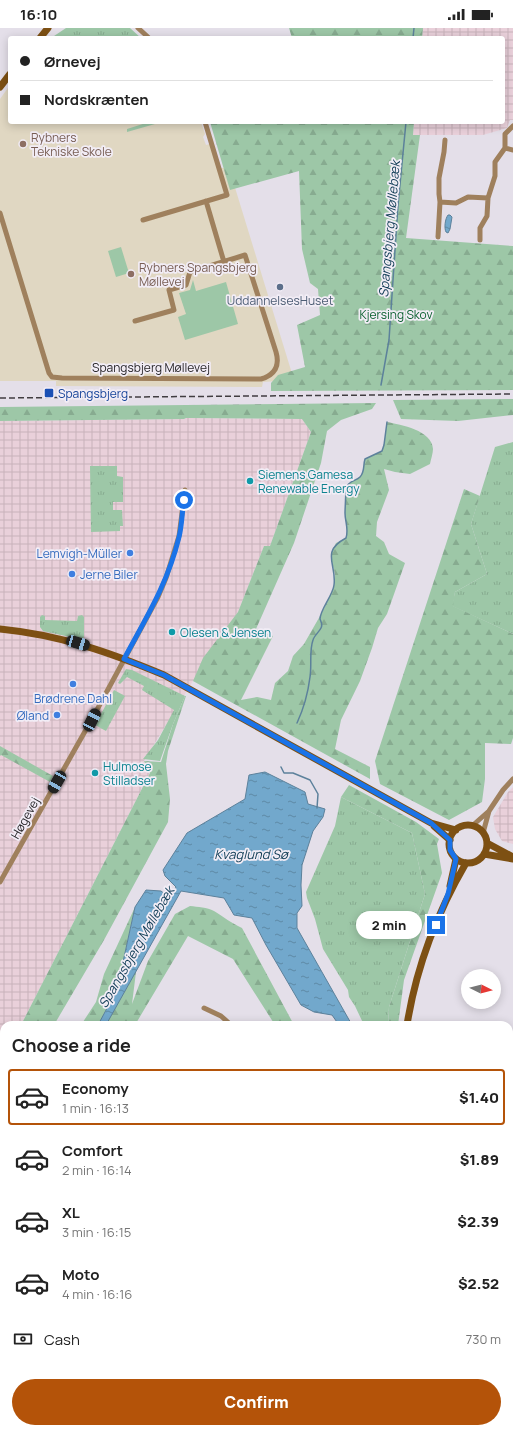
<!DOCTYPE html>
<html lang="en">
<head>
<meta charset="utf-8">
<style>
  :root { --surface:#fff; --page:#f6f6f6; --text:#222; --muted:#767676; --line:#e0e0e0; --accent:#b45309 }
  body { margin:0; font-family:Manrope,sans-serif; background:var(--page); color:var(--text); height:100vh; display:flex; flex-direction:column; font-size:15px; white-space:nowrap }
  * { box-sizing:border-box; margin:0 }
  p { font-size:13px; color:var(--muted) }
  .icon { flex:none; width:22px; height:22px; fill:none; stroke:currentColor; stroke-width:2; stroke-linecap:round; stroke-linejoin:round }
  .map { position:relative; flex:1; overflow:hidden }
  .details { position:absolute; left:0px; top:993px; width:513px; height:412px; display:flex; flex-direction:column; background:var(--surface); border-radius:12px 12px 0 0; box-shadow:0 2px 10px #0003 }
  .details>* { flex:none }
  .hud { position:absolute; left:8px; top:8px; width:497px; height:88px; border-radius:4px; box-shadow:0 2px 10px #0003; display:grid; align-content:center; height:88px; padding:0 12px; background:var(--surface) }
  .needle { width:26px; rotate:96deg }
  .fabs { position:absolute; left:461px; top:941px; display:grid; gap:8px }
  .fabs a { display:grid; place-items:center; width:40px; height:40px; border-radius:50%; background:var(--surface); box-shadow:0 2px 10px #0003; font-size:20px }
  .end { position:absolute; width:18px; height:18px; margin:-9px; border:5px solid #1a73e8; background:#fff; box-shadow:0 0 0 2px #fff }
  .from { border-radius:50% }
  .bubble { position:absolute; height:28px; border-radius:14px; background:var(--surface); box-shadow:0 2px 10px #0003; font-size:13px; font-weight:800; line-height:28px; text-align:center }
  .car { position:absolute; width:12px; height:24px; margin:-12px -6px; border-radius:5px; box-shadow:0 0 3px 1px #0007; background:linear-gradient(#222 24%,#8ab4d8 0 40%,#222 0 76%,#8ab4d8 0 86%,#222 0) }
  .hud b { display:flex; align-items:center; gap:14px; height:38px; font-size:15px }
  .hud b+b { border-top:1px solid var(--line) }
  .hud i { width:10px; height:10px; background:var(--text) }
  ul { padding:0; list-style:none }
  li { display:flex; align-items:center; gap:12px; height:56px; margin:0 8px 6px; padding:0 4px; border:2px solid transparent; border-radius:4px }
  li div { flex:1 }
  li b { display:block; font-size:15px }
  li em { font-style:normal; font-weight:800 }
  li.selected { border-color:var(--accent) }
  li>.icon { width:36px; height:36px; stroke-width:1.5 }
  h2 { padding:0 12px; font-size:18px; line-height:48px }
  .pay { display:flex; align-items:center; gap:10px; height:44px; padding:0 12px; font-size:15px }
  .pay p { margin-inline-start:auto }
  .button { display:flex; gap:8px; margin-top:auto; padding:8px 12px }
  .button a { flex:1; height:46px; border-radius:24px; background:var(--accent); color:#fff; font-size:16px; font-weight:800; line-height:46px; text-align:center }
  .status { display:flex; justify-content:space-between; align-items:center; height:28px; padding:0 20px; background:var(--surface); direction:ltr }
  .status svg { height:11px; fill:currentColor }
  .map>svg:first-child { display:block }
  .industrial { fill:url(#industrial-grid) }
  .education { fill:#e0d7c2 }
  .grass { fill:url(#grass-tufts) }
  .forest { fill:url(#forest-firs) }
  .park { fill:#9dc7a7 }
  .water { fill:url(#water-ripples); stroke:#5c819b }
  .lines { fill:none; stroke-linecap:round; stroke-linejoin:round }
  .stream { stroke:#5c819b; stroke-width:1.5 }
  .street { stroke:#9f805d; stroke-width:5 }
  .secondary { stroke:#7d5013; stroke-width:7 }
  .rail { stroke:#403d41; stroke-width:1.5; stroke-dasharray:6 3; stroke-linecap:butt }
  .route { stroke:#1a73e8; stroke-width:5 }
  .education-dot { fill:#8d6e63; stroke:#f2edf6; stroke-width:1.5 }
  .service-dot { fill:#5c6f8a; stroke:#f2edf6; stroke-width:1.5 }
  .transit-dot { fill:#1a4fb4; stroke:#f2edf6; stroke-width:1.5 }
  .culture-dot { fill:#0f9aa8; stroke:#f2edf6; stroke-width:1.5 }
  .shop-dot { fill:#3f7fe0; stroke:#f2edf6; stroke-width:1.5 }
  .labels { text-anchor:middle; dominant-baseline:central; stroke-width:3.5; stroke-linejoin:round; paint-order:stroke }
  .education-label { font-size:12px; fill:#785e54; stroke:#f2edf6; text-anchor:start }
  .service-label { font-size:12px; fill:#4e5e75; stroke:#f2edf6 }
  .park-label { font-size:12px; fill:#0f6333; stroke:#f2edf6 }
  .street-label { font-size:12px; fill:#282629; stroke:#f2edf6 }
  .transit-label { font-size:12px; fill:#164399; stroke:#f2edf6; text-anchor:start }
  .culture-label { font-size:12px; fill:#0d838f; stroke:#f2edf6; text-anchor:start }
  .shop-label { font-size:12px; fill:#366cbe; stroke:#f2edf6; text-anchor:end }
  .water-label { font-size:13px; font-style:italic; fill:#0f3c55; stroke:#f2edf6 }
</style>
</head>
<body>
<div class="status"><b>16:10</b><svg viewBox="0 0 49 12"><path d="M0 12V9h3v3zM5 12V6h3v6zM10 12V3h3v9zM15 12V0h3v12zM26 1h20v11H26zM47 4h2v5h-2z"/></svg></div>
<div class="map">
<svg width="513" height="1405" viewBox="0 0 513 1405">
  <defs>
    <pattern id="industrial-grid" width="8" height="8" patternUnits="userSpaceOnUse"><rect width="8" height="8" fill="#e9d0da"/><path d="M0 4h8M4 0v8" fill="none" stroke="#c8b2bb"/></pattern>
    <pattern id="grass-tufts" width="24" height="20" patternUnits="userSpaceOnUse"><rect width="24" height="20" fill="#9dc7a7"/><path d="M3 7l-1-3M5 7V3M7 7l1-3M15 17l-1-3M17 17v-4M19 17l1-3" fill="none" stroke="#87ab90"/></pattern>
    <pattern id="forest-firs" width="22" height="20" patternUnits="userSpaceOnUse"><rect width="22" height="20" fill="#9dc7a7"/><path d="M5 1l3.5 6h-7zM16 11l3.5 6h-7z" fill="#87ab90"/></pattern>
    <pattern id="water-ripples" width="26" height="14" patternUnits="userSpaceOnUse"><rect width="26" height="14" fill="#72a8cc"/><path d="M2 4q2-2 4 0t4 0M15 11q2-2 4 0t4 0" fill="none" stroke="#5e89a6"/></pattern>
  </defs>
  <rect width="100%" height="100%" fill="#e4dfe9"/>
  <path class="industrial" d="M423,0H513V92H510L507,100L483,107H413L414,94H503V10H422Z
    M186,390L302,391L311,404L270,518H264L238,584L193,653L144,733L150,745L21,997H4V1030L0,1037V393L184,391Z
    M513,759V816L502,813L495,801L493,789L508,764Z"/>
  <path class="education" d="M10,57V94H201L205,106L203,109L206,117L213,115L221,140H229L294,352L263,354L262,359L56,358V353H0V71Z"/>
  <path class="grass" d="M66,0H130L141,10H51Z
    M149,94H162L127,104V101Z
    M513,414V606L452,578L455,564L487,546L471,496L495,419Z
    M90,438H117V448L123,449V474H113V482H122L123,498H120V503L91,504Z
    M42,587L45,588V592L77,593L78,588L82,587L84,589V609L82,611H79L43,603L40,599V589Z
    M126,641L132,642L185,668L173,696L160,733L143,731L158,712L174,682L142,662L144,658L127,649L120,656L118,655Z
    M114,662L125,668L106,703L95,697Z
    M341,769L412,805L425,866L389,979L388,997H364L355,978L349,969L348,962L323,921L315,891L307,870L306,864L335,798Z"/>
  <path class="forest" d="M289,0H423L422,10H292Z
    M210,94H414L413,107H420L406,210L513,218V362L271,363V355L278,347L305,339L297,297L320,287L318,261L310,255L302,221L299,143L230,162Z
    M513,371V387L458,393L401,391L393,372Z
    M376,375L372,381L341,392L327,403L321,435L294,515L256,601L273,608L241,672L257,669L271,672L275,655L288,643L293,628L304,616L324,581L334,559L335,546L331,530L332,523L336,515L346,510C349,501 345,494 345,485C345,482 346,463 346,460C348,453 356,453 360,449C365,444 363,437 365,431L382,423L384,417L387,394C401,397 432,402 433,421C433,425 431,431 430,436L410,446L395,444L384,441L389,462L377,494L376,508L384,514L389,526L405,535L387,586L378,600L372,620L360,653L341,692L335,721L370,739V751L193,653L203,630L238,584L264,518H270L311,404L302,391L186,390L184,391L0,393V379Z
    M464,461L480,468L471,496L487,546L455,564L453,578L513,606V710L511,716L485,715V751L482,774L449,792L380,756L375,733Z
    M185,668H186L168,723L166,736L170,771L168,794L104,912L54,997H21L150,745L144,733L161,734L173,696Z
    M0,718L53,748L50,754L1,727L0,728Z
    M349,757L416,794L439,811L437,816L442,845L404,952L398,997H388L389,979L425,866L412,805L341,769Z
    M190,878C198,879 207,879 214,883C224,889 231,895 242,900L294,997H275L233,931L188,908L135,997H81L96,974L104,946L135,879L123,934L136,944L132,976L148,933L175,886Z
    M4,1030V1076L0,1081V1037Z
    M513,1033V1088L509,1089V1034Z
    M4,1133V1162L0,1161V1137Z
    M4,1181V1240L0,1257V1192Z
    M509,1209L513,1212V1246L509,1242Z"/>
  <path class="park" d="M121,219L129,245L116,249L108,223Z
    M193,252L196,263L226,254L238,296L185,312L178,289L186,286L179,265L190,262Z
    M4,1285V1371C0,1347 0,1310 4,1285Z"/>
  <path class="water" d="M448,187H450L452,189L450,201L448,205L446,204C444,200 445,191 448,187Z
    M265,744L305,764L308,776L325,781L323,789L313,803L302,837L301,857L302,878L297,885V900L352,997H339L332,987L314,984L301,977L266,917L252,890L234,887L224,870L181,863L106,997H98L126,945L123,934L135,879L146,862L161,863L170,870L176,859L165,848L163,842L187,805L245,771L249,747Z"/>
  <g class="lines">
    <path class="stream" d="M413,10L414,0
      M381,357L389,312L398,177L406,94
      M297,695C304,680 308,665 310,649C312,637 309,623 313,612C314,608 319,604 321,600C323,596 321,594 320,591C320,582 333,567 334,557C337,536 320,524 346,510C349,501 345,494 345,485C345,482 346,463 346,460C348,453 356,453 360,449C365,444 363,437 365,431L382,423L384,417L387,394
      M281,739L284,745H293L310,752L318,766L317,780
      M0,1212L4,1200
      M509,1225L513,1229"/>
    <path class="street" d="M138,0L149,10
      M505,120L513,122
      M206,173L224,234
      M440,174L456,175L468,169L488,170
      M0,185L49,345L52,349L62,350L261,351C275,347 280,338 276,324L245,227L190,244L186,257L169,262L174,282L135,293
      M143,192L227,167L205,94
      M438,209L440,174L439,166V150L444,124L445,112
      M480,212V200L487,188L488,170L495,148V134L505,120V106L513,98
      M472,798L489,783L503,762L513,751
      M483,805L489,783
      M0,854L92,691L158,569L166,550L179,508L185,462
      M204,980L221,988L231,997
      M509,1285L513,1282
      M509,1378L513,1376
      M509,1390L513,1401
      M77,1401L79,1404
      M299,1401L301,1405
      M366,1401L367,1405
      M431,1401L433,1405
      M234,1403L235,1405
      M436,1405L447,1401"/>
    <path class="secondary" d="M40,10L48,0
      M0,59L10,46
      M0,601C60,607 109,624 164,647L431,795L456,802
      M449 816a19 19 0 1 1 38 0a19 19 0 1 1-38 0Z
      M434,798L450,812
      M487,815L513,829
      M484,826L513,831
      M450,858L456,831
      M407,997C416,940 437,885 466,835
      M509,1311L513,1317"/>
    <path class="rail" d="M0,370L513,366"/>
  </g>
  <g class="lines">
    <path class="route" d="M184,472C182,484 182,497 179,509C168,555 146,590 124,631L164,647L191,662L431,795L450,812V822L456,831L448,866L436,897"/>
  </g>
  <g class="education-dot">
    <circle cx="23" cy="116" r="4"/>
    <circle cx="131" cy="246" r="4"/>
  </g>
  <circle class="service-dot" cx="280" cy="259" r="4"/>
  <rect class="transit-dot" x="44" y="360" width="10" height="10" rx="2"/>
  <g class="culture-dot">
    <circle cx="250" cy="453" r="4"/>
    <circle cx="172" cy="604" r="4"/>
    <circle cx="95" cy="745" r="4"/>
  </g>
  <g class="shop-dot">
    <circle cx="130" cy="525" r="4"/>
    <circle cx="72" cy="546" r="4"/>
    <circle cx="73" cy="656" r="4"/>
    <circle cx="57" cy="687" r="4"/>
  </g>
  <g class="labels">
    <g class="education-label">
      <text x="31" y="109">Rybners<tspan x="31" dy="14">Tekniske Skole</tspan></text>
      <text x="139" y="239">Rybners Spangsbjerg<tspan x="139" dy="14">Møllevej</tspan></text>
    </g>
    <g class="service-label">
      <text x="280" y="272">UddannelsesHuset</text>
    </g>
    <g class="park-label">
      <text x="396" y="286">Kjersing Skov</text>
    </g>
    <g class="street-label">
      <text x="151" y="339">Spangsbjerg Møllevej</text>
      <text transform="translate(25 790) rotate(-61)">Høgevej</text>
    </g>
    <g class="transit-label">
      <text x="58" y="365">Spangsbjerg</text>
    </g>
    <g class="culture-label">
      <text x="258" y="446">Siemens Gamesa<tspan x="258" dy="14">Renewable Energy</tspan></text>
      <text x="180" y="604">Olesen &amp; Jensen</text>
      <text x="103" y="738">Hulmose<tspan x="103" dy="14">Stilladser</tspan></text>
    </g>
    <g class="shop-label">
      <text x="122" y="525">Lemvigh-Müller</text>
      <text x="80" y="546" text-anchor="start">Jerne Biler</text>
      <text x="73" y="670" text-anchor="middle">Brødrene Dahl</text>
      <text x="49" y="687">Øland</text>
    </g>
    <g class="water-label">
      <text transform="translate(389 201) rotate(-85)">Spangsbjerg Møllebæk</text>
      <text x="251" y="826">Kvaglund Sø</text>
      <text transform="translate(136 919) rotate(-60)">Spangsbjerg Møllebæk</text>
    </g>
  </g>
</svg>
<div class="fabs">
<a><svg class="needle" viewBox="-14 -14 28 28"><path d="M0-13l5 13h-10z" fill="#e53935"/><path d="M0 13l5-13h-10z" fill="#767676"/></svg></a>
</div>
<i class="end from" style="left:184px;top:472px"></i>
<i class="end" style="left:436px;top:897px"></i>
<div class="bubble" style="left:356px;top:883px;width:66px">2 min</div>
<i class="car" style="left:78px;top:615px;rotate:106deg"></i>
<i class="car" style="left:92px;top:692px;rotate:27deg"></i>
<i class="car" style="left:57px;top:754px;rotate:210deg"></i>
<div class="hud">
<b><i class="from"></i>Ørnevej</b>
<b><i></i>Nordskrænten</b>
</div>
<section class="details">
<h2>Choose a ride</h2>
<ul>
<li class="selected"><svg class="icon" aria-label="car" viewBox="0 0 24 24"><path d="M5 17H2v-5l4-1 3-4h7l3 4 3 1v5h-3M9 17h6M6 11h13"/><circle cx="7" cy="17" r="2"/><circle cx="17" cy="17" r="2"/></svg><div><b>Economy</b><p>1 min · 16:13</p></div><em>$1.40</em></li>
<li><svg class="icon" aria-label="car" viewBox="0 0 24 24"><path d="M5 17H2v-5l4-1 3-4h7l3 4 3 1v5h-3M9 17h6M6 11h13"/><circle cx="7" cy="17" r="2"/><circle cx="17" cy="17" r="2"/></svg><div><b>Comfort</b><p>2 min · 16:14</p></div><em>$1.89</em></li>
<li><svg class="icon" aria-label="car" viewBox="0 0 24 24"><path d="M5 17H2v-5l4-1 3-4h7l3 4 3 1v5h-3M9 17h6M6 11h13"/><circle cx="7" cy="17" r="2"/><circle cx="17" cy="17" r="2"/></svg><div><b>XL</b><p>3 min · 16:15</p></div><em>$2.39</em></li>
<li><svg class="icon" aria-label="car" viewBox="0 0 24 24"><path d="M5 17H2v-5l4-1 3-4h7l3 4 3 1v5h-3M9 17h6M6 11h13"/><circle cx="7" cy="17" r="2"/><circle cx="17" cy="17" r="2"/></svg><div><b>Moto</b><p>4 min · 16:16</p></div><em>$2.52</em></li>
</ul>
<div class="pay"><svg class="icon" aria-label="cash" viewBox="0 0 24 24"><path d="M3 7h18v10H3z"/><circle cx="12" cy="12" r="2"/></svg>Cash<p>730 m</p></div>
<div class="button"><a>Confirm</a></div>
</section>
</div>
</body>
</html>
